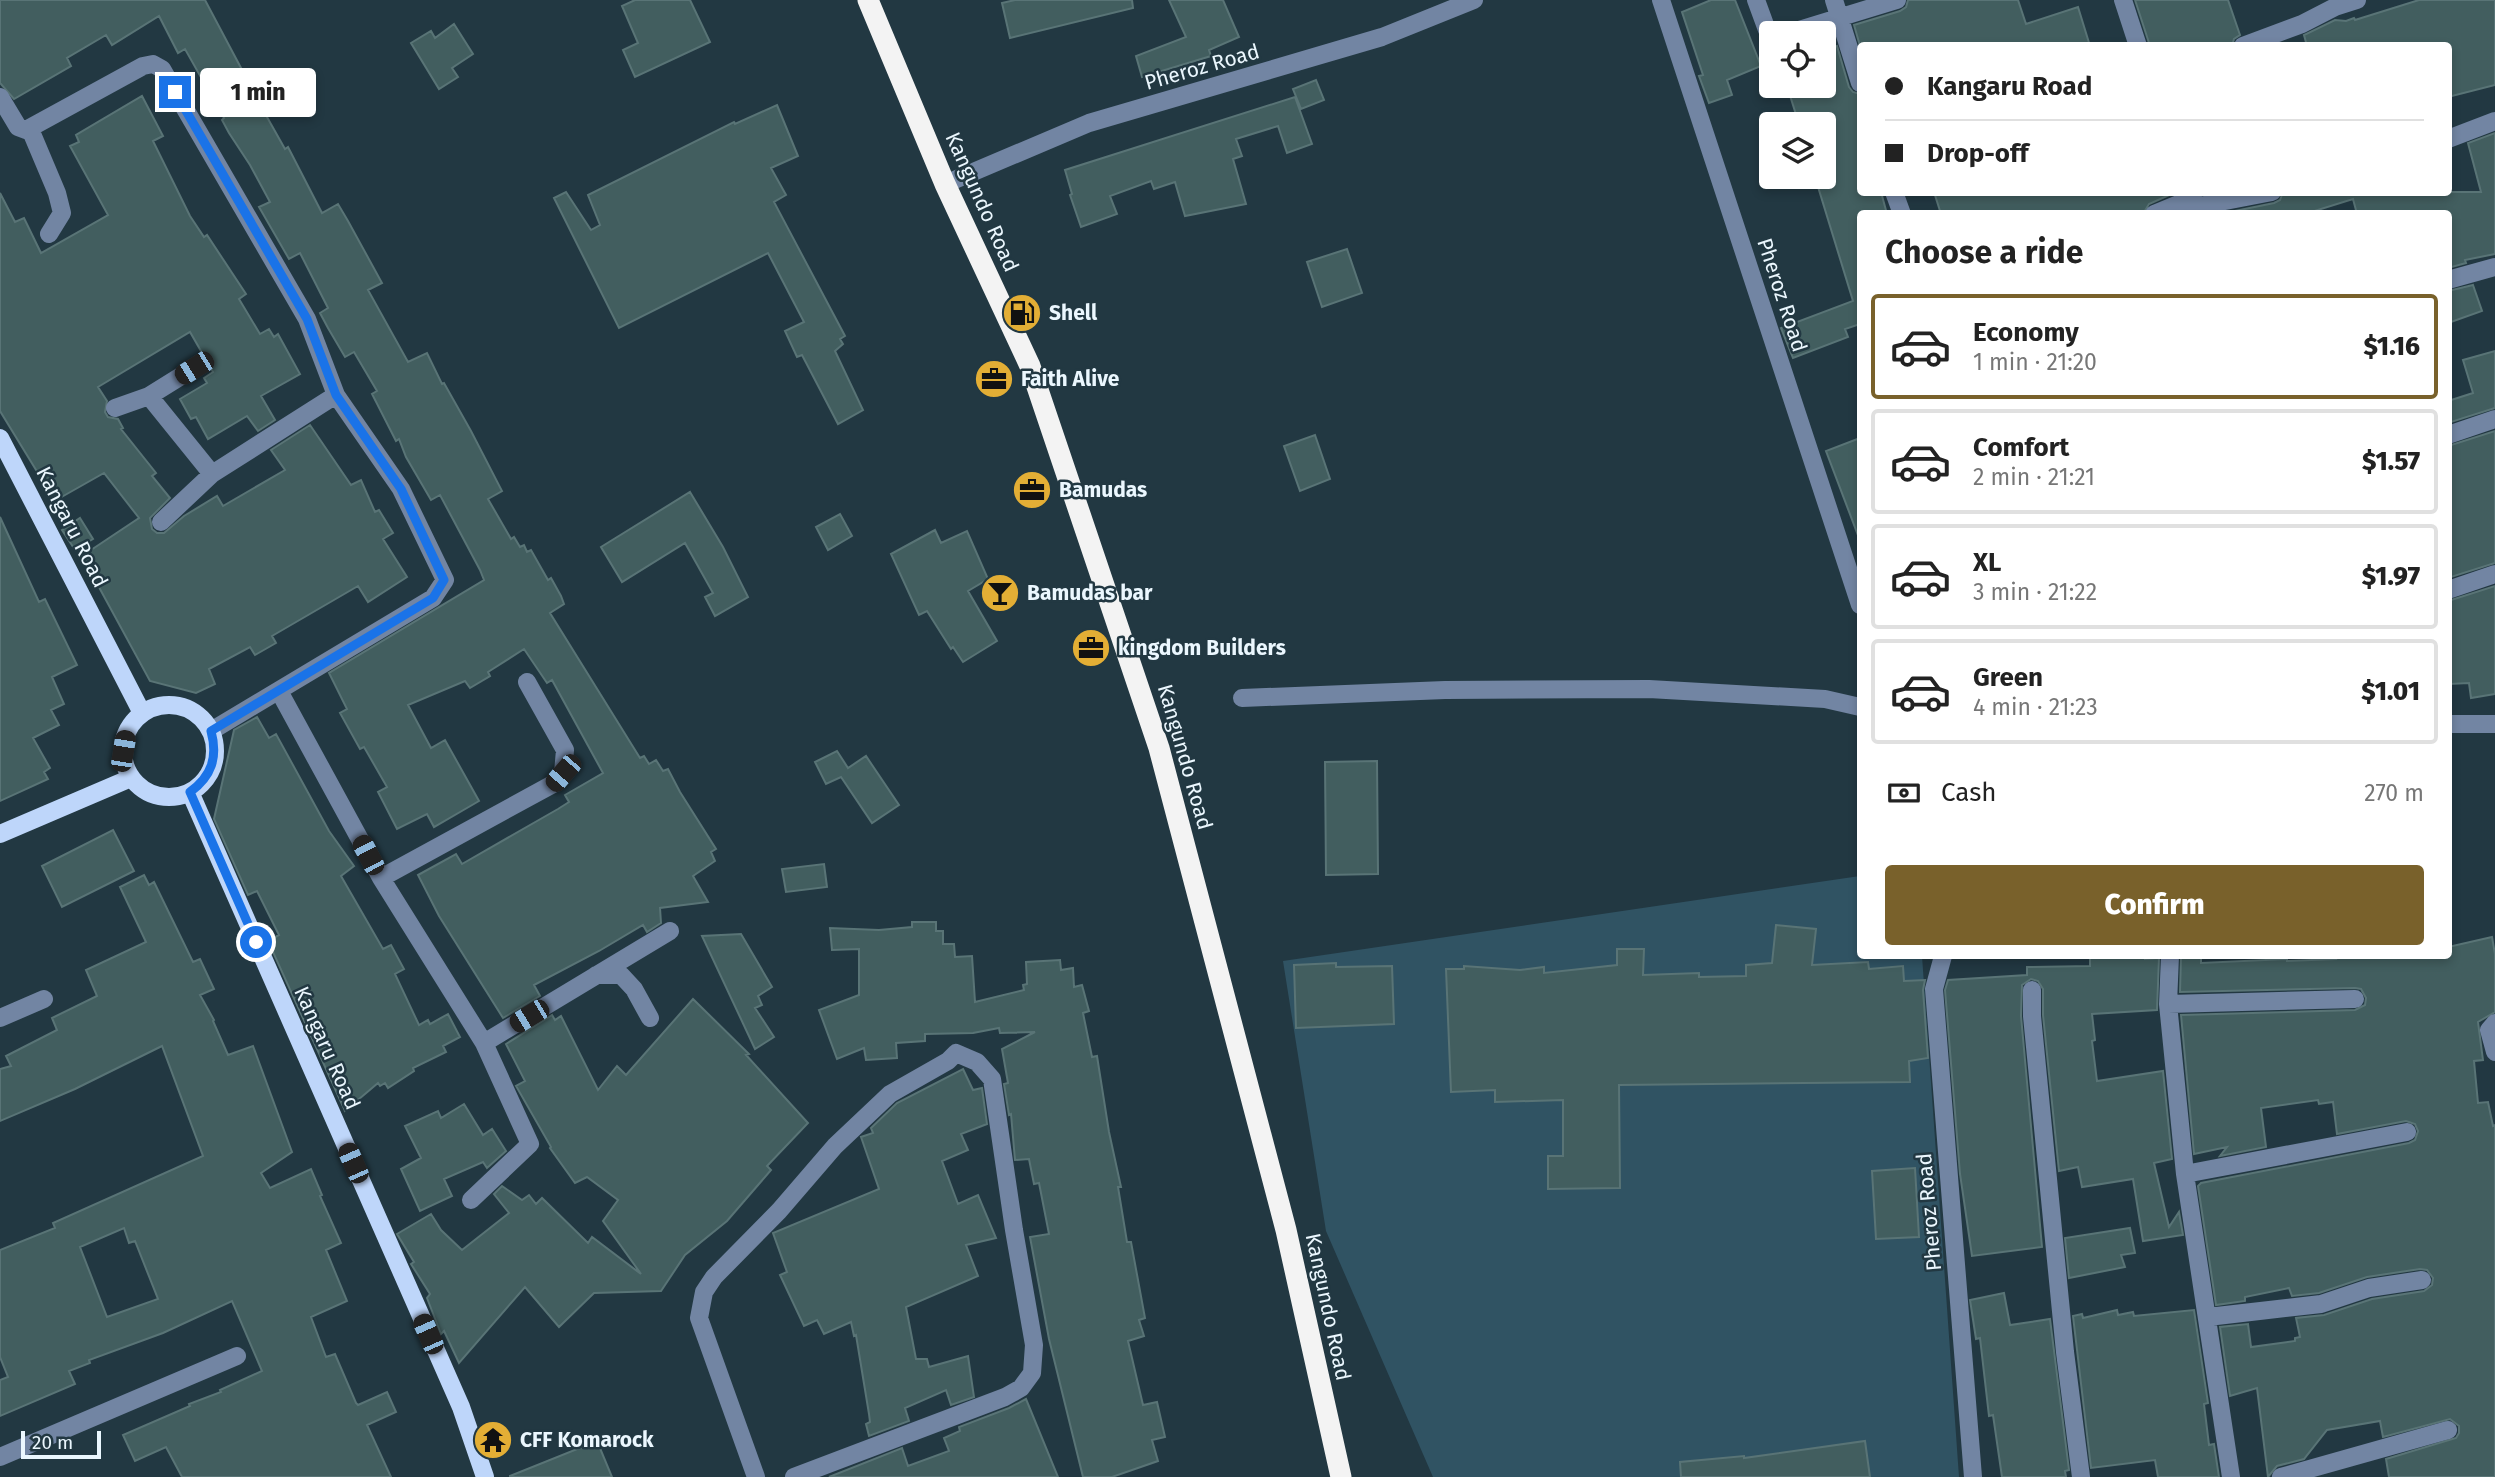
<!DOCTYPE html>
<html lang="en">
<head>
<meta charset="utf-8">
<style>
  :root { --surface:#fff; --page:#f6f6f6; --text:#222; --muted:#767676; --line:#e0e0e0; --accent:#79612b }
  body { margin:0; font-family:"Fira Sans",sans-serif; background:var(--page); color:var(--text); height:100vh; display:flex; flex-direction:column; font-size:26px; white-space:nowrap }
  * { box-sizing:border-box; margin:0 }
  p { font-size:23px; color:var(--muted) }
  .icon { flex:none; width:38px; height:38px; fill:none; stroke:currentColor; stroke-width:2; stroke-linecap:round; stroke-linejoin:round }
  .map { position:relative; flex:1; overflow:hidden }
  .panel { position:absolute; left:1857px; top:210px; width:595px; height:749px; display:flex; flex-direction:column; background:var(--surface); border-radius:7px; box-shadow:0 4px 10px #0003 }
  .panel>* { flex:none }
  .top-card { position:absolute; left:1857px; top:42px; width:595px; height:154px; border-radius:7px; box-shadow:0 4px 10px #0003; display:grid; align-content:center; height:154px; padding:0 28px; background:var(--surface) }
  .tools { position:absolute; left:1759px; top:21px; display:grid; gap:14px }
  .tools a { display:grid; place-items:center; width:77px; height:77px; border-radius:7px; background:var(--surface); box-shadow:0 4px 10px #0003; font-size:35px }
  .scale { position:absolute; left:21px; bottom:18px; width:80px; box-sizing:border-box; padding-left:7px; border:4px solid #ebf7fe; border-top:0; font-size:19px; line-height:24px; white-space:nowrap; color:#ebf7fe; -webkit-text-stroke:5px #223842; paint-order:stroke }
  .end { position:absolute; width:32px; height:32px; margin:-16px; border:9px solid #1a73e8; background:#fff; box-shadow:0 0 0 4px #fff }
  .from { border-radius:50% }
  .bubble { position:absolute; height:49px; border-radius:7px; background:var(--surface); box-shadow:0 4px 10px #0003; font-size:23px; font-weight:800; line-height:49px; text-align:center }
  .car { position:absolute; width:21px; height:42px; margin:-21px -10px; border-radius:9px; box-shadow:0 0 5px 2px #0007; background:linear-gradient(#222 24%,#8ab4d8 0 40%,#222 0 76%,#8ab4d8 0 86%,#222 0) }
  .top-card b { display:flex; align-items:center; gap:24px; height:66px; font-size:26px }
  .top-card b+b { border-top:2px solid var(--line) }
  .top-card i { width:18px; height:18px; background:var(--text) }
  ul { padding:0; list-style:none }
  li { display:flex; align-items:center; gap:21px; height:105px; margin:0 14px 10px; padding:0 14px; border:4px solid var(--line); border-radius:7px }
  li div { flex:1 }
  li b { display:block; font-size:26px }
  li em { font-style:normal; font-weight:800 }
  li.selected { border-color:var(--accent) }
  li>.icon { width:63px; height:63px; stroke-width:1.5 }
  h2 { padding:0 28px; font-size:32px; line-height:84px }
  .pay { display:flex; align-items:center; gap:18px; height:77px; padding:0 28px; font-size:26px }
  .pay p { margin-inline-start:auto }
  .cta { display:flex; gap:14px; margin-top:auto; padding:14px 28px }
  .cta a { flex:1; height:80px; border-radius:7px; background:var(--accent); color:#fff; font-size:28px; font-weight:800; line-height:80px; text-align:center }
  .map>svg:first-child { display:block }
  .green { fill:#305363 }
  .building { fill:#425e5f; stroke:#597476; stroke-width:2; fill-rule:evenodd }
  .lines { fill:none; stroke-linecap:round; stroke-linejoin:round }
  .minor { stroke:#7285a3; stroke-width:18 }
  .major { stroke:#bed6fa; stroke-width:18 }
  .highway { stroke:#f3f3f3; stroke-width:21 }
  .route { stroke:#1a73e8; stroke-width:9 }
  .labels { text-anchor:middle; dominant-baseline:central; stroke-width:5; stroke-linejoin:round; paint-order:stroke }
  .street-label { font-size:21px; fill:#ebf7fe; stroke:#223842 }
  .poi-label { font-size:21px; font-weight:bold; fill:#ebf7fe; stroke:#223842; text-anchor:start }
</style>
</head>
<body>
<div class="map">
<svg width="2495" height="1477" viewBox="0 0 2495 1477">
  <rect width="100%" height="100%" fill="#223842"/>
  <path class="green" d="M1860,876V956H1922L1959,1477H1433L1326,1231L1283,961Z"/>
  <path class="building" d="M0,0H205L267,117L285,149L288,147L322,213L338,204L348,221L382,283L368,290L408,362L427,353L442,384L444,383L471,431L502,491L488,499L511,539L514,537L520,547L524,545L527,552L531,550L548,580L551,578L561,596L564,604L550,613L640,758L644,756L649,764L656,760L663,771L668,769L680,792L716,849L711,852L715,861L693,876L708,902L660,908L661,923L647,932L643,925L599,951L534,985L540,996L503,1018L439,916L418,875L456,854L462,864L558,809L569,802L565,795L603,773L552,680L547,683L524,649L488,672L490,676L470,688L465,681L408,705L431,748L445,740L479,801L434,827L427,814L397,829L378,792L387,787L364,747L360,749L340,713L347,709L329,673L484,580L480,570L440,495L431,500L406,457L399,439L396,441L372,394L377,391L354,352L345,357L328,328L320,313L328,308L300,253L289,259L259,207L270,202L250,165L229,133L222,120L224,118L185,49L178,53L159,16L112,45L106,35L67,58L71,66L14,99L0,83Z
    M635,0H690L710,42L635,77L623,50L638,43L622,6Z
    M1015,0H1132L1133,8L1010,38L1002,3Z
    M1169,0H1223L1239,37L1209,50L1211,56L1142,77L1136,56L1186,37Z
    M1711,0H1735L1761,66L1727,80L1732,95L1709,103L1699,76L1703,75L1682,12Z
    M1908,0H2018L2026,24L2078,7L2090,46H1860L1854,25L1900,11L1906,7Z
    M2135,0H2228L2240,35L2234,39L2232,46H2150Z
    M2419,0H2495V85L2448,97V46H2307L2304,35L2335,20L2346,21L2354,18L2355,20Z
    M454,24L473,54L452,68L458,77L439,89L411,43L431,31L435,38Z
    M1837,46L1849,87L1853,92L1860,94V192H1881L1887,214H1860V324L1845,329L1848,337L1793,358L1781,328L1853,301L1815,177H1824V124H1799L1787,86H1824V50Z
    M1316,80L1324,100L1301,109L1293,89Z
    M142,96L163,136L153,141L190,216L204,237L207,235L246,294L239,299L260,334L269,329L274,337L278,334L300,374L261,396L275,420L258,431L247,416L208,439L196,417L191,419L180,399L207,383L204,378L213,372L190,332L98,387L107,401L105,412L108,417L118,419L123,428L121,429L156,473L152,476L170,498L150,518L152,529L157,533H164L184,516L217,496L223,506L285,470L271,450L310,425L351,485L361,480L375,512L379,510L393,533L383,539L407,577L368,602L358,586L272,636L276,643L255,655L250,647L209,669L215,684L196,693L150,681L82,556L139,518L104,473L58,499L48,481L44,483L0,411V193L15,222L24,218L41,253L108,215L70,146L79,142L76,135Z
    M1295,97L1312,144L1287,153L1278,126L1236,139L1242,156L1233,159L1246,204L1185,216L1175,182L1154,189L1151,181L1110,196L1117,214L1081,227L1070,195L1072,194L1065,170Z
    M777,105L798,156L771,168L786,195L774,202L845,336L840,339L843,344L835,351L863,410L838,424L802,355L797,357L785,331L804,322L768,253L619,328L554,198L566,192L591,230L600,225L588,195L734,122L735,124Z
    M2495,133V254L2465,260L2466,263L2448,268V214H2357L2353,199L2305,214H2220L2274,203L2280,200L2283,192H2481L2468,143Z
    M1934,192H2176L2149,204L2143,214H1941Z
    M1347,249L1362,293L1322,307L1307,262Z
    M2473,285L2482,311L2448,323V291Z
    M2495,351V408L2448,423V401L2473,393L2463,360Z
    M2495,431V563L2448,578V446Z
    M1315,435L1330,479L1300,491L1284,446Z
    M1860,438V538H1859L1826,451Z
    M690,492L723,547L748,597L715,616L705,597L713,593L685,543L622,582L601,547Z
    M840,514L852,536L828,550L816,527Z
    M0,517L39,602L45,599L77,665L52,677L64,704L51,710L59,725L33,738L50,768L44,772L48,779L0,801Z
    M80,518L93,539L75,550L62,530Z
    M935,530L941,543L967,531L988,579L968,591L997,641L963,662L953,647L951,649L927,611L919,615L891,554Z
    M2495,586V694L2471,698L2469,683L2449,684L2448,601Z
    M257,717L269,738L276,734L329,831L354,866L341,876L383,949L391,945L404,969L395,974L419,1025L428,1020L430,1024L448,1014L460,1037L443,1046L446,1052L413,1068L414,1071L388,1088L385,1083L380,1086L378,1083L345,1111L268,941L279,935L257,891L248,895L214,819L234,730Z
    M837,751L848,768L866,756L899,805L872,823L841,777L826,784L815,762Z
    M1377,761L1378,874L1326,875L1325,762Z
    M113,830L134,871L62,907L42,866Z
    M824,864L827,887L786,892L782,869Z
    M144,875L149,885L154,882L193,962L200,959L214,989L200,995L214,1020L213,1021L228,1055L253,1046L292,1152L261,1173L270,1188L311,1169L322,1195L320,1196L341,1243L326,1250L347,1301L311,1317L326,1357L335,1354L356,1403L358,1405L387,1392L396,1412L367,1425L391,1477H182L166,1447L135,1461L123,1435L190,1406L189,1404L221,1392L220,1390L262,1371L232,1301L163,1333L89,1360L90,1363L69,1371L75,1384L0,1416V1380L8,1377L0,1357V1250L55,1228L53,1223L203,1156L162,1046L75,1089L0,1121V1069L11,1066L6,1056L57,1030L52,1018L97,996L86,970L146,942L120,887ZM124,1228L129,1243L135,1241L158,1299L107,1317L80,1247Z
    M912,922H936V931H943V944H954L955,957L972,956L975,1002L1024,990L1023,985L1027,984L1026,962L1060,960L1061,970L1073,968L1074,987L1082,985L1089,1011L1083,1013L1092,1057L1097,1056L1109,1132L1121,1187H1118L1127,1242H1131L1145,1318L1139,1320L1144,1336L1128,1341L1143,1405L1157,1402L1165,1437L1152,1440L1158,1461L1112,1477H1083L1049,1339L1030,1237L1049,1234L1039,1183L1034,1184L1029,1159L1015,1160L1011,1114L1009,1115L1004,1084L1008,1083L1002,1049L1035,1032L1000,1033L999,1028L973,1033L925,1034V1041L896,1043L897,1058L866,1060L864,1048L837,1059L819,1010L859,995V949L832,950L830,928L879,930L912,927Z
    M1776,925L1816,929L1812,965L1868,962L1869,969L1903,966L1904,981L1925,980L1923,990L1928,1058L1909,1061L1910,1082L1619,1085L1620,1188L1548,1189V1156H1563V1100L1495,1102V1090L1451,1092L1446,969H1464V966L1520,970L1544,967V973L1617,965V949H1644L1643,975L1699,973V977L1746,976V965L1772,963Z
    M741,934L772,987L758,996L762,1005L755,1008L774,1037L755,1049L702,936Z
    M2492,937L2495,954V1012L2478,1022L2483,1060L2474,1061L2478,1103L2488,1102L2493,1126L2495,1125V1477H2389L2386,1459L2456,1438L2459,1433V1426L2450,1419L2383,1437L2380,1421L2327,1430L2304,1459L2277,1466L2268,1477L2257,1388L2230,1396L2220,1327L2248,1324L2251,1347L2295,1341V1338L2300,1337L2296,1318L2324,1315L2372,1299L2424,1291L2432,1285L2433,1278L2427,1270L2420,1269L2367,1277L2319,1293L2292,1296L2289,1288L2245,1297V1301L2216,1305L2198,1186L2201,1183L2409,1143L2415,1140L2418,1131L2415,1124L2406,1121L2337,1134L2333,1102L2319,1104L2318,1100L2261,1108L2266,1147L2220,1156L2227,1147L2194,1154L2181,1015L2355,1010L2365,1005L2366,998L2361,989L2355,988L2180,992L2181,956H2201V963L2287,959V961L2336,959L2335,956H2448V947Z
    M2090,956H2145V959L2159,958L2157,1010L2092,1014L2095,1040L2092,1041L2097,1081L2163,1071L2172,1159L2154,1163L2169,1227L2179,1212L2183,1235L2143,1241L2133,1179L2082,1187L2078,1167L2059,1171L2043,1015V989L2038,981L2031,979L2022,985L2021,1016L2042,1247L1972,1256L1960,1174L1945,990L1948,980L2027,975V967L2090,966Z
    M1336,963V967L1392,966L1394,1024L1296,1028L1294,965Z
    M693,999L749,1054L746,1055L808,1123L767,1166L771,1170L727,1221L685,1255L661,1291L594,1293L559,1327L525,1287L459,1363L444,1331L441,1334L437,1324L427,1298L430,1294L411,1264L414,1262L397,1234L431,1214L441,1230L462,1250L509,1213L494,1194L502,1186L522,1200L529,1195L536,1204L542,1198L588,1243L592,1237L641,1274L603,1221L618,1200L587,1177L575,1183L550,1148L551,1147L516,1086L525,1081L506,1044L552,1015L555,1020L561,1016L598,1090L617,1066L626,1075Z
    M963,1069L973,1090L982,1088L987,1124L961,1134L968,1150L942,1161L958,1204L978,1195L996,1238L966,1245L978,1276L906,1307L916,1359H927L929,1367L968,1356L974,1397L951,1405L946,1390L905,1408L909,1421L869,1436L866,1424L870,1422L869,1414L856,1335L854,1336L851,1322L824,1334L817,1320L804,1326L780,1275L787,1272L773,1233L879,1189L861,1137L873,1133L871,1128L897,1103Z
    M464,1104L483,1135L492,1129L506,1151L487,1168L483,1162L444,1179L452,1196L420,1211L401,1169L421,1158L405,1126L438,1111L441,1118Z
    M1915,1168L1919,1237L1876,1239L1872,1171Z
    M2130,1228L2135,1253L2121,1255L2125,1267L2069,1278L2065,1238Z
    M2004,1293L2010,1325L2050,1319L2069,1470L2065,1471L2066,1477H2002L1993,1415L1989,1416L1980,1338L1976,1339L1970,1300Z
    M2117,1310L2118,1315L2133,1312L2134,1316L2194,1310L2208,1403L2204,1404L2209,1445L2214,1444L2219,1477H2158L2155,1460L2091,1468L2073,1316L2082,1314L2083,1318Z
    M1026,1399L1058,1477H829L902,1448L908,1466L949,1451L944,1438L960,1431L959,1427L1009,1408Z
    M597,1441L612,1477H510V1476Z
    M1865,1441L1870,1477H1681L1680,1462L1744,1456V1458Z"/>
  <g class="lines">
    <path class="minor" d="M1661,0L1860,605
      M1756,0L1767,30L1771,33
      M1834,0L1860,83
      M2123,0L2138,46
      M1789,33L1897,0
      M2243,46L2302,24L2335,7L2357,0
      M0,97L18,127L26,130L143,66L153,64L162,69L307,319L336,395L401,489L445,580L433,598L211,731
      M30,129L57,193L62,213L49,234
      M2448,139L2495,121
      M945,184L1089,123L1382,37L1474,0
      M1894,192L1902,214
      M2194,207L2272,192
      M2154,214L2193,198
      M2448,280L2495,267
      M149,396L194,368
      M115,408L149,396L212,474
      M2448,435L2495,419
      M161,522L212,474L336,395
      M2448,590L2495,574
      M279,691L381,878L484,1043L530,1144L471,1200
      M1242,698L1445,690L1649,689L1825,699L1860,707
      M2448,724H2495
      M381,878L553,784L563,773L565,750L527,682
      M1943,956L1934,989L1973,1477
      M2170,956L2168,1004L2185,1174L2231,1477
      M596,975H621L634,989L650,1018
      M2032,990V1016L2065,1352L2081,1477
      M2168,1004L2355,999
      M0,1018L44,999
      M2495,1023L2489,1030L2495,1052
      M484,1043L670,931
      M2185,1174L2407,1132
      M2208,1317L2321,1304L2369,1288L2422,1280
      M0,1457L237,1356
      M756,1477L699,1318L704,1292L714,1277L779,1211L835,1146L890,1094L948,1061L956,1053L977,1062L992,1079L1014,1230L1034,1345L1032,1373L1021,1388L1005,1397L794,1477
      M2281,1477L2448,1430"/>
    <path class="major" d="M0,438L142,713
      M123 751a46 46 0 1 1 92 0a46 46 0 1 1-92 0Z
      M190,792L461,1407L485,1477
      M0,834L131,778"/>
    <path class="highway" d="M868,0L945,184L1030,366L1159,748L1286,1230L1341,1477"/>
  </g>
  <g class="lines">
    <path class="route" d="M175,92L307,319L336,395L401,489L444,580L433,598L211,731C218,757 212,776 190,792L256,942"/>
  </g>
  <defs>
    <g id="fuel-disc" transform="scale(2.0125)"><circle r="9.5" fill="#e3ae35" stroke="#223842"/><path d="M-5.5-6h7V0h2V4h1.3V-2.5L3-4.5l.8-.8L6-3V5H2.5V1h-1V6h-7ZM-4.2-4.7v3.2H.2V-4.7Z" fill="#111"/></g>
    <g id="office-disc" transform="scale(2.0125)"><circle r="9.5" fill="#e3ae35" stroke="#223842"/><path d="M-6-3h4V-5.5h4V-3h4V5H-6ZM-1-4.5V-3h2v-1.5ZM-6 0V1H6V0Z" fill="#111"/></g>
    <g id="bar-disc" transform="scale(2.0125)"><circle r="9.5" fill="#e3ae35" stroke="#223842"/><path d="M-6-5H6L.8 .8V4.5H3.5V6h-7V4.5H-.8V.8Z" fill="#111"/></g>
    <g id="temple-disc" transform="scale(2.0125)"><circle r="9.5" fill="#e3ae35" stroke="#223842"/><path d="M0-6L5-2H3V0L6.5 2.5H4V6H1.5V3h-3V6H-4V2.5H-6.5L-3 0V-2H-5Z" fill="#111"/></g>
  </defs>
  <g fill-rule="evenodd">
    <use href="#fuel-disc" x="1022" y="313"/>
    <use href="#office-disc" x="994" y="379"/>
    <use href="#office-disc" x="1032" y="490"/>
    <use href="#bar-disc" x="1000" y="593"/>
    <use href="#office-disc" x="1091" y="648"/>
    <use href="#temple-disc" x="493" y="1440"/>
  </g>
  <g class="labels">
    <g class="street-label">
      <text transform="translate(1202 67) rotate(-16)">Pheroz Road</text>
      <text transform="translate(982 202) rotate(66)">Kangundo Road</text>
      <text transform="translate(1782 295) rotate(72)">Pheroz Road</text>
      <text transform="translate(72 527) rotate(63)">Kangaru Road</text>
      <text transform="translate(1185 757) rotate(74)">Kangundo Road</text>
      <text transform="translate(327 1048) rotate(66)">Kangaru Road</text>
      <text transform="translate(1929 1212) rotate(-95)">Pheroz Road</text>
      <text transform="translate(1328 1307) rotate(78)">Kangundo Road</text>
    </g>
    <g class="poi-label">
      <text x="1049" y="313">Shell</text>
      <text x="1021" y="379">Faith Alive</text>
      <text x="1059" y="490">Bamudas</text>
      <text x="1027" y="593">Bamudas bar</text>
      <text x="1118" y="648">kingdom Builders</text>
      <text x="520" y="1440">CFF Komarock</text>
    </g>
  </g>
</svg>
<div class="tools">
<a><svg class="icon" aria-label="locate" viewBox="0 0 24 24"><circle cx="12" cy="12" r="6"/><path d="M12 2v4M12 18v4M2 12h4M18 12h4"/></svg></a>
<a><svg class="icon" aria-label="layers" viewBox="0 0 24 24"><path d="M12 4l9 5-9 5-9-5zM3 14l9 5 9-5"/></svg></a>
</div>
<div class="scale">20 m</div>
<i class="end from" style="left:256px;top:942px"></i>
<i class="end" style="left:175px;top:92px"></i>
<div class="bubble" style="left:200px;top:68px;width:116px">1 min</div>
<i class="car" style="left:194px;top:368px;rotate:238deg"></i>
<i class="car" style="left:123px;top:751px;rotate:9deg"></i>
<i class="car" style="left:563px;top:773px;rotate:221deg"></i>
<i class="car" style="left:368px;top:855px;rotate:332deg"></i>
<i class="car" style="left:529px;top:1016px;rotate:239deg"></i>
<i class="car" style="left:353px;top:1163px;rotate:336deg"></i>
<i class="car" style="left:428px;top:1334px;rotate:336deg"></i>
<div class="top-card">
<b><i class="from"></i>Kangaru Road</b>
<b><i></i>Drop-off</b>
</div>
<section class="panel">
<h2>Choose a ride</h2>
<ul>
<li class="selected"><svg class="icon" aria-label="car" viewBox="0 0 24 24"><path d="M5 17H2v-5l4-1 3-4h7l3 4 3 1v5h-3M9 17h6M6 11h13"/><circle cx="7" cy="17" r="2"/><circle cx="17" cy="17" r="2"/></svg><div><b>Economy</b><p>1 min · 21:20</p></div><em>$1.16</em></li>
<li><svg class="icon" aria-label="car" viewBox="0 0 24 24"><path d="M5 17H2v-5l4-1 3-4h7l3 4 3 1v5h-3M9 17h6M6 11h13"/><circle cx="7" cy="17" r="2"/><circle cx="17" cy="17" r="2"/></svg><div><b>Comfort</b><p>2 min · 21:21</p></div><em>$1.57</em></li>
<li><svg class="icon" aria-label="car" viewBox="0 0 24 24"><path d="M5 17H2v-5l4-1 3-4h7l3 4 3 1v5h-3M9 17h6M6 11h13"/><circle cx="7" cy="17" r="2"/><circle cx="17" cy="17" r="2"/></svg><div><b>XL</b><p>3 min · 21:22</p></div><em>$1.97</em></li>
<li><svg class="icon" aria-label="car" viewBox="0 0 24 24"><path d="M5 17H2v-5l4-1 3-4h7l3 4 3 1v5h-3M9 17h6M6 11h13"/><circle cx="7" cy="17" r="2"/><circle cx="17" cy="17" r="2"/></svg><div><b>Green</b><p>4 min · 21:23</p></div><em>$1.01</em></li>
</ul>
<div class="pay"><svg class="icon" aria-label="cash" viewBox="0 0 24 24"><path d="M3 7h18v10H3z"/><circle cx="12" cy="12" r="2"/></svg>Cash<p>270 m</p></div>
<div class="cta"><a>Confirm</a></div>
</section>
</div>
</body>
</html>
